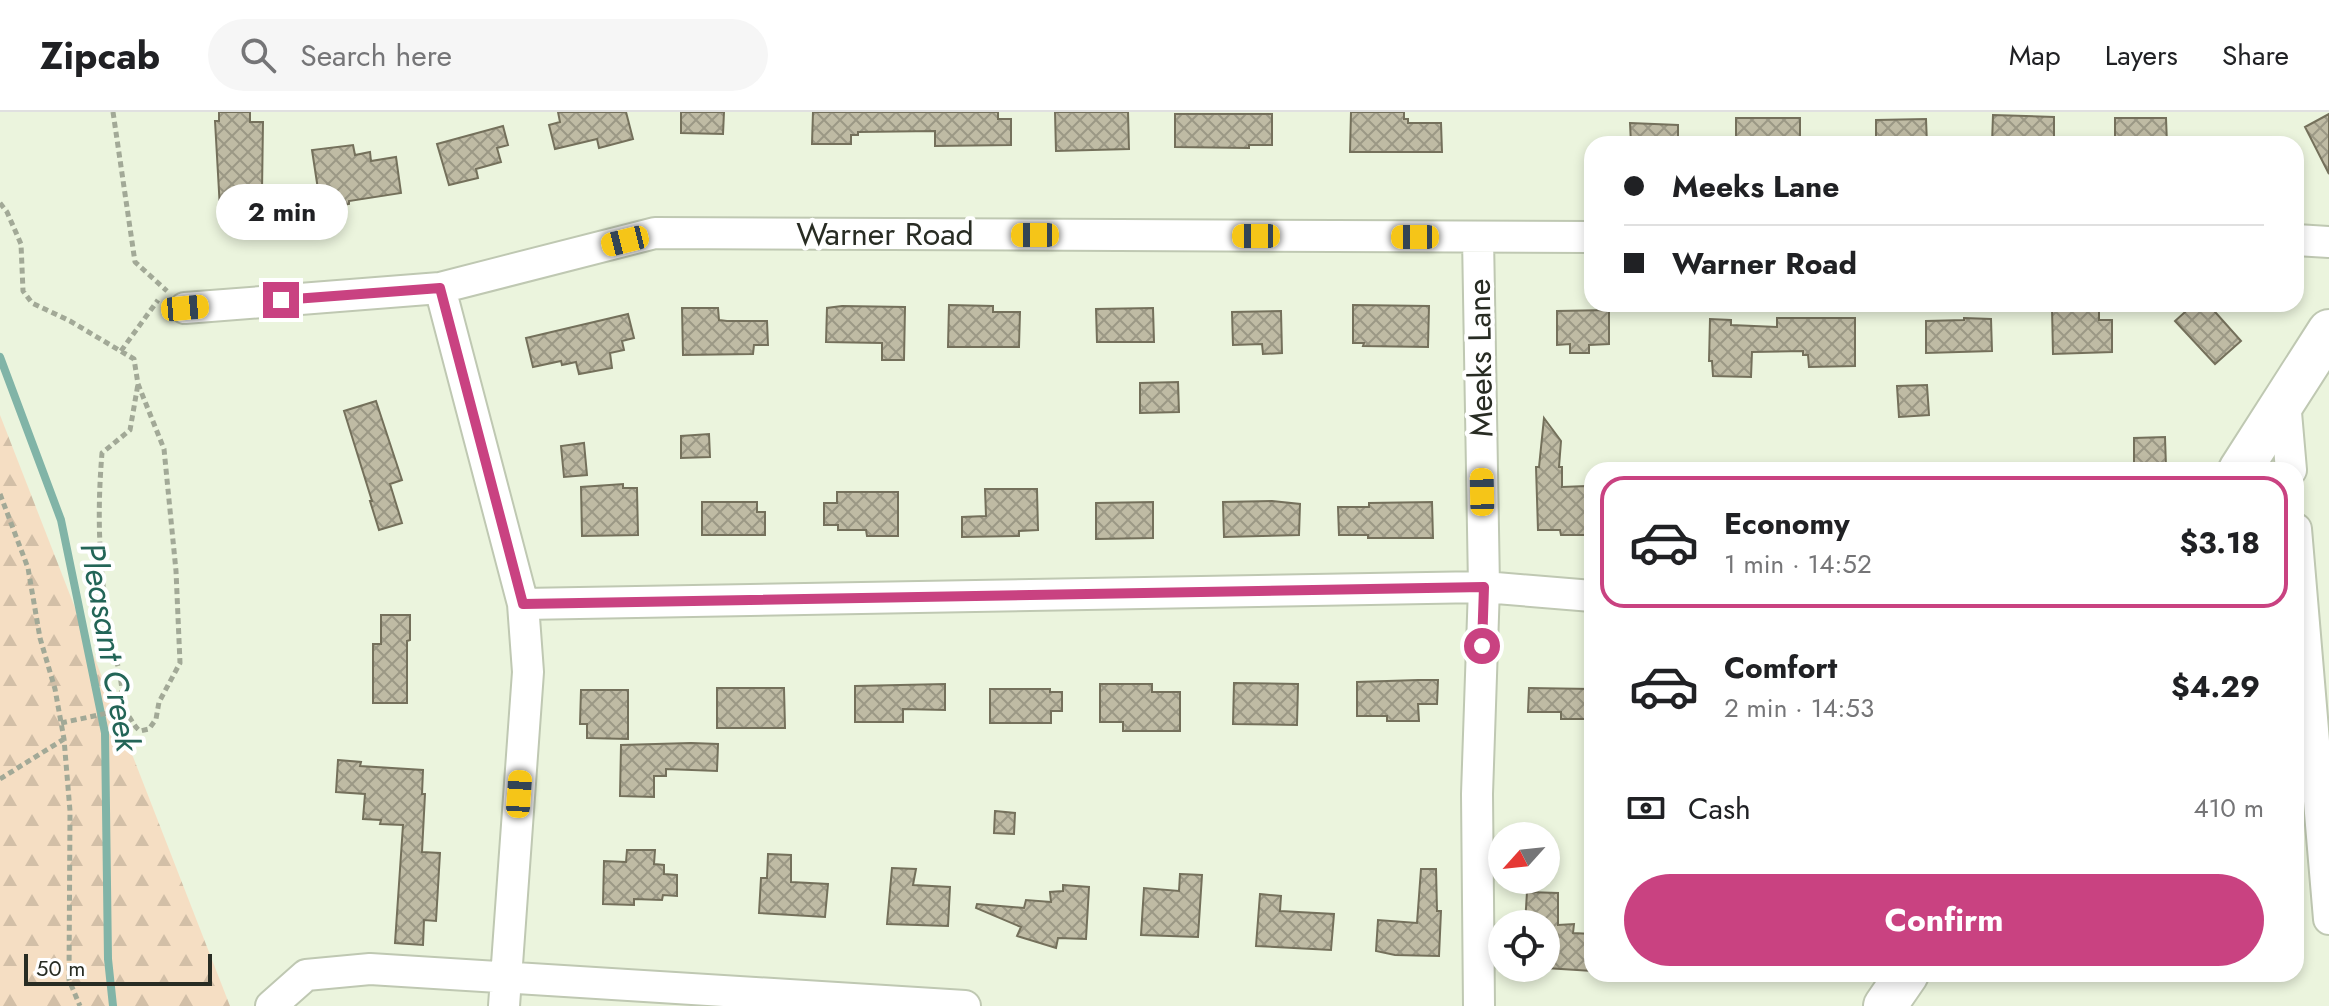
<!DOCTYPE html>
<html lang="en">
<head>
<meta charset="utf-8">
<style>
  :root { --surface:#fff; --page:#f6f6f6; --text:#202124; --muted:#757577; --line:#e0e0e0; --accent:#c94281 }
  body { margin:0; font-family:Jost,sans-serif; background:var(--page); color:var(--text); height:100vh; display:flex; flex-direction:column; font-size:30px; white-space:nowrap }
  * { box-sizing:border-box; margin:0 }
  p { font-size:26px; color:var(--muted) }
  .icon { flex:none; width:44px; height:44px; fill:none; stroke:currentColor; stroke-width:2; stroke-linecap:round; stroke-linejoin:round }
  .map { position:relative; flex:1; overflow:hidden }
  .side { position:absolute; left:1584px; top:350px; width:720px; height:520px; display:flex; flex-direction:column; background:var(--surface); border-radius:24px; box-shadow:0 4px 12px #0003 }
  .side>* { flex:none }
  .hud { position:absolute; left:1584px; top:24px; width:720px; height:176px; border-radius:24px; box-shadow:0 4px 12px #0003; display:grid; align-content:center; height:176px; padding:0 40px; background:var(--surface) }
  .needle { width:52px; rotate:243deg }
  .controls { position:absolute; left:1488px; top:710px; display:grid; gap:16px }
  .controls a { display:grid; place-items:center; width:72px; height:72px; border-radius:50%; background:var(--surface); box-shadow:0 4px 12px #0003; font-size:40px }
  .scale { position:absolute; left:24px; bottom:20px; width:188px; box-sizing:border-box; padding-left:8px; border:4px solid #282c23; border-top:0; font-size:22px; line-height:28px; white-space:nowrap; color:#282c23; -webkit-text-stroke:6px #fff; paint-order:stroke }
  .end { position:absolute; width:36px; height:36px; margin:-18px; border:10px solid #c94281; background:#fff; box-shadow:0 0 0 4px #fff }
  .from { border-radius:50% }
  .bubble { position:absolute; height:56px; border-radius:28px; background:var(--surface); box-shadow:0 4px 12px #0003; font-size:26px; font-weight:700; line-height:56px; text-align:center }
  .car { position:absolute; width:24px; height:48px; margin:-24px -12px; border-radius:10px; box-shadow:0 0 6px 2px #0007; background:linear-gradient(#f5c518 24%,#345 0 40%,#f5c518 0 76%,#345 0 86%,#f5c518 0) }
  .hud b { display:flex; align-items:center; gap:28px; height:76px; font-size:30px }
  .hud b+b { border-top:2px solid var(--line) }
  .hud i { width:20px; height:20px; background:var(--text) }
  ul { padding:14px 0 0; list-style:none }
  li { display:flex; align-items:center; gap:24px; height:132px; margin:0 16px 12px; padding:0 24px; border:4px solid transparent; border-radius:24px }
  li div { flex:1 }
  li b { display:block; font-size:30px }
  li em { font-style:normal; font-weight:700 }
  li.selected { border-color:var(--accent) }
  li>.icon { width:72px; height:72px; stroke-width:1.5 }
  .pay { display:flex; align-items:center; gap:20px; height:88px; padding:0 40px; font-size:30px }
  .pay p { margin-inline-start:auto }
  .action { display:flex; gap:16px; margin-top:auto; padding:16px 40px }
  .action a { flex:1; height:92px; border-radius:48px; background:var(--accent); color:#fff; font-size:32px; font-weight:700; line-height:92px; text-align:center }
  header { display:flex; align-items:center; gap:48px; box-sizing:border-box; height:112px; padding:0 40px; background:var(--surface); border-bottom:2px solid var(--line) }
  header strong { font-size:38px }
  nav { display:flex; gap:44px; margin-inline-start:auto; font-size:28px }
  .search { width:560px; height:72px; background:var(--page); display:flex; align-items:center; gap:20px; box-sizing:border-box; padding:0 28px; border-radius:44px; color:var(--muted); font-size:30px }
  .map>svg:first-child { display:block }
  .forest { fill:url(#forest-firs) }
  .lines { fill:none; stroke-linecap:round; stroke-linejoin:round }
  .stream { stroke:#81b4a7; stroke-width:8 }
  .building { fill:url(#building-cross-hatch); stroke:#74705b; stroke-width:2 }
  .street-casing { stroke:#bfc8b2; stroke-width:34 }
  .secondary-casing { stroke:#bfc8b2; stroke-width:46 }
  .path { stroke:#a2a997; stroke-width:5; stroke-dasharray:6 4; stroke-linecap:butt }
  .street { stroke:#fff; stroke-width:30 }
  .secondary { stroke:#fff; stroke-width:42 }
  .route { stroke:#c94281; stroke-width:10 }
  .labels { text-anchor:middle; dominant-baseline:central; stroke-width:8; stroke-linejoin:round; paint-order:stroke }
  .street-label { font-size:32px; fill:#282c23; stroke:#fff }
  .water-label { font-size:34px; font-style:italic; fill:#236557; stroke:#fff }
</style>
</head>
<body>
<header>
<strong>Zipcab</strong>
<div class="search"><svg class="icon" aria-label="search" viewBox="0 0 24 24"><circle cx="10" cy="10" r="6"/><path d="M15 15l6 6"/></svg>Search here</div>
<nav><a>Map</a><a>Layers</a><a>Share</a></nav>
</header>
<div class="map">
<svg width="2329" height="894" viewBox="0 0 2329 894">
  <defs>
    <pattern id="forest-firs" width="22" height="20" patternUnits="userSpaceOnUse" patternTransform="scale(2)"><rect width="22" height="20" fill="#f5dec3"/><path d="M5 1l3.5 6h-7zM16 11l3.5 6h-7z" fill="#d2bfa7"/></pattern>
    <pattern id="building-cross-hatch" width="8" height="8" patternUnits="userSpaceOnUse" patternTransform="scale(2)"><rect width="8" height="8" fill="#bfbba4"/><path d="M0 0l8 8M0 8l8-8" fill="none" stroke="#9b9885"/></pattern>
  </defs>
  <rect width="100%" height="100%" fill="#ebf4dd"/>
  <path class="forest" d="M0,303L230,894H0Z"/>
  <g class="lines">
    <path class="stream" d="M0,245L61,408L105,621L108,847L113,894"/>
  </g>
  <path class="building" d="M219,0H250V10H263L262,79L251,80V96L220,97L215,9H219Z
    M558,0H626L633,27L599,36L597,27L555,37L549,13L560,10Z
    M681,0H724L723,22L681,21Z
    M813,0H998V7H1011V33L935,34V19L858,20V23H851V32H812Z
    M1055,0H1128L1129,37L1056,39Z
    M1351,0H1404V7H1408V11H1441L1442,40H1350Z
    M1175,2H1272V33H1249V36L1175,35Z
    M2329,2V62L2305,15Z
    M1993,3L2054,5V32H1992Z
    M1736,6H1800V32H1736Z
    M2115,6H2166L2167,32H2115Z
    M1926,7L1927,32H1876V8Z
    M1630,11L1678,13V32H1631Z
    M503,14L508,33L497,36L501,50L476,57L478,66L449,73L437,32Z
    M353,33L355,43L370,40L371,49L396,45L401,81L349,89V92L321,97L312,38Z
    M2194,192H2208L2241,229L2215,252L2175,209Z
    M949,193L993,194V200H1020L1019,235H948Z
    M1353,193L1429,194L1428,235L1363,234L1364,231H1353Z
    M2099,193V208H2112V240L2053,242L2052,195Z
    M842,194L905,195L904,248H882V231L826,230L827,196Z
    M682,196H718L719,208L727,209H767L768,233H754L753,242L683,243Z
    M1153,196L1154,230H1097L1096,197Z
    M1609,198V232L1589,233V241H1570V232L1557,233V199Z
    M1281,199L1282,241L1263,242L1262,232L1233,233L1232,200Z
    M628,202L634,226L622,229L624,238L610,241L612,256L579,262L576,250L562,253L561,249L533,255L526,226Z
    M1777,206H1855V254L1809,255L1808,243H1803V239L1752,240L1751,265L1713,264L1712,249H1709L1710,207L1731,208V213L1777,215Z
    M1964,206L1991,207L1992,239L1926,241V209L1964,208Z
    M1178,270L1179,300L1140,301V271Z
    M1927,273L1929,303L1899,305L1897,274Z
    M376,289L402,368L390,372L402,411L379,418L370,389H372L344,299Z
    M1544,306L1561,329L1559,355H1562V375L1586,374L1588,389L1592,388V423H1561L1560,418H1538L1536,355H1539Z
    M709,322L710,345L681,346V324Z
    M2165,325L2166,355L2134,356V326Z
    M584,331L587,363L564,365L561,334Z
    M623,372V376H637L638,423L582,424L581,375Z
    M985,377H1037L1038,418L1019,419V424L962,425V405L986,404Z
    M837,380H898V424H867L866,418H838V413H824V391H837Z
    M1272,389L1300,392L1299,423L1224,425L1223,390Z
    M702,390H757V400H765V423H702Z
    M1153,390V426L1096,427V391Z
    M1432,390L1433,426H1368V423H1339L1338,395H1369V391Z
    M381,503H410V528L407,529V591H373V532H381Z
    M1418,568H1438L1437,592H1418L1419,609H1387V604H1357V570Z
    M1234,571L1298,572L1297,613L1233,612Z
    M945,572V598L903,597V610H855V574Z
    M1100,572H1152V580H1180V619H1123V610H1100Z
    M717,576H784L785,616H717Z
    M1529,576L1592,577V607H1561V600H1528Z
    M990,577H1050V580H1062V599H1051V611H990Z
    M581,578H628V627L587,626V612H580Z
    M691,631L718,632L717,659L666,657V664H654V685L620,684L621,633Z
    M338,648L361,650L360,654L423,658L422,682H425L422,740L440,741L436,809L424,808L423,833L395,831L403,713L380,712L381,708L363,707L365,682L336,680Z
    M995,699L1015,701L1014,722L994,721Z
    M627,738H655L654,752L664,753V762L677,763V784L663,783L662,788L634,787V793L603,792L604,749L626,750Z
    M768,742L791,743V770L828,772L825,805L759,801L761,766H767Z
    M892,756L916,757L913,773L950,775L948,814L887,812Z
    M1421,757H1436L1437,799H1441L1439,844L1395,843L1376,839L1378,808L1417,811Z
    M1180,762L1202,763L1198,825L1141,823L1144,776L1179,779Z
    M1063,773L1089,775L1086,827L1058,826L1056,836L1017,824L1021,815L976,796L977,792L1024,796L1026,788L1051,790L1050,780L1063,779Z
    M1527,780L1558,781V813L1574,812L1573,821L1592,822V859L1546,856L1548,814L1525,812Z
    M1260,782L1281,784L1280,799L1334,802L1331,838L1256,834Z"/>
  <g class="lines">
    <g class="street-casing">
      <path id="street" d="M1478,125L1484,475L1477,682L1479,894
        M2296,128L2329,130
        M440,176L523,492L528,560L504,894
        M185,196L440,176L655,121L1592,125
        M2285,289L2291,358
        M2296,417L2329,807
        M523,492L1484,475L1592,484
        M271,894L306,863L370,857L965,894"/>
    </g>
    <g class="secondary-casing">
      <path id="secondary" d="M2240,358L2329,219
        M1885,894L1907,862"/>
    </g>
    <path class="path" d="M113,0L135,150L167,179
      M0,91L7,100L21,132L23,179L32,191L70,209L134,247L138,272L164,337L176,459L180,551L159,590L156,607L149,617L140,619C131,612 131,603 122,598C125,567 112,537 107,507C99,447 97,401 102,341L130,318L138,272
      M121,239L158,188
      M0,382L28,456L40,526L55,577L64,627L70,699L69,868L80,894
      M61,611L122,598
      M0,667L64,627"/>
    <use href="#street" class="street"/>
    <use href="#secondary" class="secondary"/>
  </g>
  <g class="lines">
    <path class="route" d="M281,188L440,176L523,492L1484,475L1482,534"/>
  </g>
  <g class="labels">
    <g class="street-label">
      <text x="885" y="122">Warner Road</text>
      <text transform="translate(1480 246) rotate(-91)">Meeks Lane</text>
    </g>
    <g class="water-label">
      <text transform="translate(110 535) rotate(80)">Pleasant Creek</text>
    </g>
  </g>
</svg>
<div class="controls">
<a><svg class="needle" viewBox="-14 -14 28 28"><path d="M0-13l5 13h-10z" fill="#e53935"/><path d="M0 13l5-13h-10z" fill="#757577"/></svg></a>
<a><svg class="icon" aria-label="locate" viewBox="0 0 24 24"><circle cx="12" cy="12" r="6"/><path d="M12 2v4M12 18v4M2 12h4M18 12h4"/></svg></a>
</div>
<div class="scale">50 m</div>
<i class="end from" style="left:1482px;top:534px"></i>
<i class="end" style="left:281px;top:188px"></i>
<div class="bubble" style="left:216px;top:72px;width:132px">2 min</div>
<i class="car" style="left:1035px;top:123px;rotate:270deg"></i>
<i class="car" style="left:1256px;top:124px;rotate:270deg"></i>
<i class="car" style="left:1415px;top:125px;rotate:270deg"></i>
<i class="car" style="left:625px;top:129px;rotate:256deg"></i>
<i class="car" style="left:185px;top:196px;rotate:85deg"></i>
<i class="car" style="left:1482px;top:380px;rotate:359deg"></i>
<i class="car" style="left:519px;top:682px;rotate:4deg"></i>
<div class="hud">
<b><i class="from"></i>Meeks Lane</b>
<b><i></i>Warner Road</b>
</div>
<section class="side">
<ul>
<li class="selected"><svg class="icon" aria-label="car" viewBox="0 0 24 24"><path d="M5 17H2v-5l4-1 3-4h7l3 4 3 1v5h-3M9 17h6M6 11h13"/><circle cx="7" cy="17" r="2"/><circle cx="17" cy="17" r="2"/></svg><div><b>Economy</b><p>1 min · 14:52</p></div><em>$3.18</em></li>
<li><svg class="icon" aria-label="car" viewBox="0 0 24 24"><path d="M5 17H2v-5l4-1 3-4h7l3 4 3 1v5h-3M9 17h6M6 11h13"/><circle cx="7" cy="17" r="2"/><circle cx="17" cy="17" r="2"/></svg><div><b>Comfort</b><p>2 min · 14:53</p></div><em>$4.29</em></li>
</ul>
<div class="pay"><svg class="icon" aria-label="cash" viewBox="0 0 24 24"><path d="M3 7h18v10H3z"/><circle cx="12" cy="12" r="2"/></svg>Cash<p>410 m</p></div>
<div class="action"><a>Confirm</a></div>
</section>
</div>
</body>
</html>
